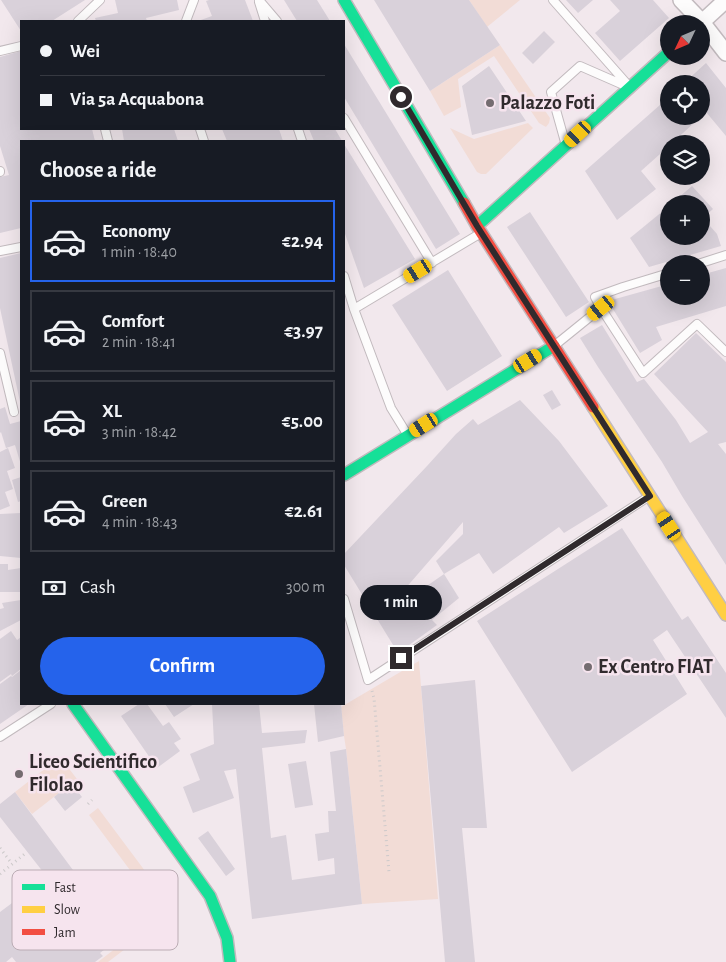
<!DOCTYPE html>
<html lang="en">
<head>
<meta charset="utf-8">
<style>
  :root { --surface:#171b24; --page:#20242c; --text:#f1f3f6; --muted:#9ea1a6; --line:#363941; --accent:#2563eb }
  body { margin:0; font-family:"Alegreya Sans",sans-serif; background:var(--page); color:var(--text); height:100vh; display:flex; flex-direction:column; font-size:19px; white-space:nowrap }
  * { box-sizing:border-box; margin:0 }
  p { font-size:16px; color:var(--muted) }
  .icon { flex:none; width:28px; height:28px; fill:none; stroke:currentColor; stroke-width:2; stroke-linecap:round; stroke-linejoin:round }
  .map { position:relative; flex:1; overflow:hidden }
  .side { position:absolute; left:20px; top:140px; width:325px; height:565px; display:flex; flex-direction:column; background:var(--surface); border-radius:0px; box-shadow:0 5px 20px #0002 }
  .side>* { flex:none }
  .guide { position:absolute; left:20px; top:20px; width:325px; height:110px; border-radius:0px; box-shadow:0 5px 20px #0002; display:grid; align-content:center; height:110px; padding:0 20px; background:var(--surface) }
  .needle { width:32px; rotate:226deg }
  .tools { position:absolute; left:660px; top:15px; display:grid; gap:10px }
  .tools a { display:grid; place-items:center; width:50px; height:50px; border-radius:50%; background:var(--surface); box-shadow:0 5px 20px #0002; font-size:25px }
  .end { position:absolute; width:22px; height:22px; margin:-11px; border:6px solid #302a2d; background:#fff; box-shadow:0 0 0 2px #fff }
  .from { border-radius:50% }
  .bubble { position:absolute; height:35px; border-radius:18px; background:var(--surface); box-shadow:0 5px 20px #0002; font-size:16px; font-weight:700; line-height:35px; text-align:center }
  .car { position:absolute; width:15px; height:30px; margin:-15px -8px; border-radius:6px; box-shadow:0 0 4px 1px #0007; background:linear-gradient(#f5c518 24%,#345 0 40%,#f5c518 0 76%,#345 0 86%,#f5c518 0) }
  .guide b { display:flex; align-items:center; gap:18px; height:48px; font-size:19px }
  .guide b+b { border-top:1px solid var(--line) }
  .guide i { width:12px; height:12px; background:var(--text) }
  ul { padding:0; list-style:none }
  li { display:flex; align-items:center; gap:15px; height:82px; margin:0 10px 8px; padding:0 10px; border:2px solid var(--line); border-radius:0px }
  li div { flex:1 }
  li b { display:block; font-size:19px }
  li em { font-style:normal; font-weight:700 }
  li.selected { border-color:var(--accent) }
  li>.icon { width:45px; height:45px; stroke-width:1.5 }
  h2 { padding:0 20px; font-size:22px; line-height:60px }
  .pay { display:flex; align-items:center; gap:12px; height:55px; padding:0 20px; font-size:19px }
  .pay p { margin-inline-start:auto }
  .cta { display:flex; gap:10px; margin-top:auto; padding:10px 20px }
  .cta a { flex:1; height:58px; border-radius:30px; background:var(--accent); color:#fff; font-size:20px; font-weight:700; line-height:58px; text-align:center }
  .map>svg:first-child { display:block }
  .green { fill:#f2dcd6 }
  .building { fill:#d9d1da; fill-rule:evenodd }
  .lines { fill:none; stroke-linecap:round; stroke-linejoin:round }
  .lane-casing { stroke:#c2babe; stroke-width:10 }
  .street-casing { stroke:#c2babe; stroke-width:18 }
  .fast-casing { stroke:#c2babe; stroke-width:14 }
  .slow-casing { stroke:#c2babe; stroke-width:14 }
  .jam-casing { stroke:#c2babe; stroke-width:14 }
  .path { stroke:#ccc9ca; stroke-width:3; stroke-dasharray:1 4; stroke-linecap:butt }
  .lane { stroke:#fdfcfc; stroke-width:8 }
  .street { stroke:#fdfcfc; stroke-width:15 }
  .fast { stroke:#16e098; stroke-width:11 }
  .slow { stroke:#ffcf43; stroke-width:11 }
  .jam { stroke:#f24e42; stroke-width:11 }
  .route { stroke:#302a2d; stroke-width:6 }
  .poi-dot { fill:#746c70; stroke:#f6e4ee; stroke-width:2 }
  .labels { text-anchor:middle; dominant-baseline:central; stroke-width:5; stroke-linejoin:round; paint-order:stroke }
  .poi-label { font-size:20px; font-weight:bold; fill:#302a2d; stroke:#f6e4ee; text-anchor:start }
  .key { fill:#f6e4ee; stroke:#bbacb4; stroke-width:1 }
  .key-label { font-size:14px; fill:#302a2d }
</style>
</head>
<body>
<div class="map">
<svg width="726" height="962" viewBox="0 0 726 962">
  <rect width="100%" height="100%" fill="#f2e8ed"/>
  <path class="green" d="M469,0H520L487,27Z
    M500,45L550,118L549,123L546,127L539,123L494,56L458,79L461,107L444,116L430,91Z
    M528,123L533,128L486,174H481L477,172L450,128L474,139Z
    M419,661L438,899L362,904L346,749L344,736L341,707Z
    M60,757L77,779L32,814L15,792Z
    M98,808L157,887L147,893L89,815Z
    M171,905L175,911L108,962H98Z"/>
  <path class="building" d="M1,0H85L52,21H21V31Z
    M115,0H177L179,10L146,18L147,21H96L95,18L118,13Z
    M209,0H245L253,21H198L212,16L206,1Z
    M284,0H317L330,21H297Z
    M374,0H469L500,45L430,91Z
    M566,0H593L578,13Z
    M610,0H653L669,18L620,61L595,33L620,11Z
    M544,31L555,42L533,64L522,53Z
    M344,44L460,234L436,249L344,97Z
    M21,51V129H92L95,141H21V228L0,233V177L9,175L0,146V57Z
    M706,63L726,88V136L701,106V84H683Z
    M489,66L526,121L472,135L462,86Z
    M669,97V116H689L695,122L671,144H669V146L641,171L656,189L617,220L585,171Z
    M122,129H174L178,141H124Z
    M222,129H279L283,141H227Z
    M309,129H335L342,141H314Z
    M344,144L415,259L364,288L344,231Z
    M692,186L713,209L703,218L717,234L721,246L649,267L630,238L669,206V236H701V204H671Z
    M530,212L589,302L566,317L507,227Z
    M21,253V402H20L0,308V258Z
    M726,268V306L656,327L662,340L640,353L608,301L669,284V296H701V275Z
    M448,270L502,356L447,391L392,305Z
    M602,325L637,382L644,379L676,420L690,443L708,432L654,374L696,333L726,362V442L718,444L726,454V565L682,496L662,462L598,367L580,338Z
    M552,390L561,405L552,410L543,395Z
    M520,400L559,441L608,506L564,533L559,527L493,574L479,553L444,574L459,598L432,620L437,625L398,653L344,565V554L427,466L456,434L473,419L478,425ZM463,522V534L436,561L444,574L411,597L404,590Z
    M5,407L10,424L21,421V465L15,445L6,448L1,432L0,433V409Z
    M8,448L15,468L7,471L13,489L5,492L10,506L0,510V452Z
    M21,477V501L18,502L12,480Z
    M21,513V558L0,556V514Z
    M622,528L682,620L688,616L726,673V718L667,630L653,640L687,694L572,772L477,621Z
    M0,564H8V570L21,568V592H0Z
    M21,600V620L0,631V609L4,608L2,603Z
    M11,631L17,640L21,637V669L12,676L11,674L0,682V639Z
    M21,670V704H29L0,724V684L11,676L12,677Z
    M475,680L487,828H462L475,962H445L421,686Z
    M139,704H147L163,726L169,722L181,739L174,743L180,751L157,768L121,716Z
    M165,704H194L174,717Z
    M212,704H259L262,733L307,730L305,743L262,748L271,838L286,835L292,880L335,874L334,858L318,861L315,834L329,832L328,811H336L330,752L346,749L362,904L252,919L236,769L224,771L234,798L193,813L183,787L200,780L190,754L214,744Z
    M314,704H341L344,736L318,742Z
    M306,761L313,805L295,808L288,764Z
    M71,783L82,797L65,811L54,797Z
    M15,792L122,936L100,953L103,956L95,962H16L12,957L6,962H0V912L47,877L0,817V804Z
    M208,831L235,869L226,876L198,838Z"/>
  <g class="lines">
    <g class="lane-casing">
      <path id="lane" d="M259,0L277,21
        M553,0L628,85
        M259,2L265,21
        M78,21L100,0
        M186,21L194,0
        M0,51L21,46
        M344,118L432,263
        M105,129L108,141
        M200,129L204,141
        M298,129L302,141
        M565,142L551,92L580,66L628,87
        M0,171V172
        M0,251L21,247
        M698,264L726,255
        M344,276L354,309L391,408L407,434
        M601,308L643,373L697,324L726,352
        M354,309L481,233
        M554,346L601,308L595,297L623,287L669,273
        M0,353L14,412
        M344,599L368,680L648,497
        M0,737L51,704"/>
    </g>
    <g class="street-casing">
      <path id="street" d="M681,0L702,22L726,53
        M700,24L726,0"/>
    </g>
    <g class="fast-casing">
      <path id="fast" d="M344,0L464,203
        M477,226L669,52
        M344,475L554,346
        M73,704L210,896L227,938L230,962"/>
    </g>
    <g class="slow-casing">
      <path id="slow" d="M593,407L726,615"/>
    </g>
    <g class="jam-casing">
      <path id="jam" d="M464,203L477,226L593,407"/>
    </g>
    <path class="path" d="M372,691L374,698L389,872
      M88,804L92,800
      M0,848L12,864
      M0,874L27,852"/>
    <use href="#lane" class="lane"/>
    <use href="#street" class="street"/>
    <use href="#fast" class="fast"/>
    <use href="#slow" class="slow"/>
    <use href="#jam" class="jam"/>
  </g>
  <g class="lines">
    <path class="route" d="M401,658L650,496L477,226L401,97"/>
  </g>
  <g class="poi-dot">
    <circle cx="490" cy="103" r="5"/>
    <circle cx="588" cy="667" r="5"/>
    <circle cx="19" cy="774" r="5"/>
  </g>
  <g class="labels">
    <g class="poi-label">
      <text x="500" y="103">Palazzo Foti</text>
      <text x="598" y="667">Ex Centro FIAT</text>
      <text x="29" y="762">Liceo Scientifico<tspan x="29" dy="23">Filolao</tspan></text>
    </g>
  </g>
  <rect x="12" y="870" width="166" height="80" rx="8" class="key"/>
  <rect x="22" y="884" width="23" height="6" fill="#16e098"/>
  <rect x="22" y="906" width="23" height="7" fill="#ffcf43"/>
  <rect x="22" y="929" width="23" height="6" fill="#f24e42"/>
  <g class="key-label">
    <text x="54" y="892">Fast</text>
    <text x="54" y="914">Slow</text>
    <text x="54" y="937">Jam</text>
  </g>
</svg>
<div class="tools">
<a><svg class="needle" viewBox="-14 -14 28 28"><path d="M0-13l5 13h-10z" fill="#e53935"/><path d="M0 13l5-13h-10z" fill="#9ea1a6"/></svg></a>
<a><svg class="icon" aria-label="locate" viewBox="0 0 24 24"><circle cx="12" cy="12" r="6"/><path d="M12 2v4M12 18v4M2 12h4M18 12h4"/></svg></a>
<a><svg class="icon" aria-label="layers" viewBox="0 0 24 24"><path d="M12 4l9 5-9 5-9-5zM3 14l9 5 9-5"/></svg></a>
<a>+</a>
<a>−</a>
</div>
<i class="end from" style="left:401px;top:97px"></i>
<i class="end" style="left:401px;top:658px"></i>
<div class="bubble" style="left:360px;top:585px;width:82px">1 min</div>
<i class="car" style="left:578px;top:134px;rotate:227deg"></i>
<i class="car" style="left:418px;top:271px;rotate:239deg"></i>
<i class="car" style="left:601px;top:308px;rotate:231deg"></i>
<i class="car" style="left:528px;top:361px;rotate:59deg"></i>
<i class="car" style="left:424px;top:425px;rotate:238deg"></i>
<i class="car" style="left:669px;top:526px;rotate:327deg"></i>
<div class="guide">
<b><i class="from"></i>Wei</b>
<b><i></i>Via 5a Acquabona</b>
</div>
<section class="side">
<h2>Choose a ride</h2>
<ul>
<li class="selected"><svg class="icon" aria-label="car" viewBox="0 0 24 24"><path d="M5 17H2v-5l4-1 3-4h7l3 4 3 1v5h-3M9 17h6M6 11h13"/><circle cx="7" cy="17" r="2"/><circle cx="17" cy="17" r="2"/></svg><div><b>Economy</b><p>1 min · 18:40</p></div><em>€2.94</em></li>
<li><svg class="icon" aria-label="car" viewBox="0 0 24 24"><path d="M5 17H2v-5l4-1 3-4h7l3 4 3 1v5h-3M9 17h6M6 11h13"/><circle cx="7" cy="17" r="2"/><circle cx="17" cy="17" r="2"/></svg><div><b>Comfort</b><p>2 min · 18:41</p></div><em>€3.97</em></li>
<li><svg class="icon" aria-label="car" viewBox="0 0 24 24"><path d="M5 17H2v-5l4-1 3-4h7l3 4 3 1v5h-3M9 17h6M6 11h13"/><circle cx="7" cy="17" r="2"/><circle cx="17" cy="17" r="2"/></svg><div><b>XL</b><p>3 min · 18:42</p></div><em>€5.00</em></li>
<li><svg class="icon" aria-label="car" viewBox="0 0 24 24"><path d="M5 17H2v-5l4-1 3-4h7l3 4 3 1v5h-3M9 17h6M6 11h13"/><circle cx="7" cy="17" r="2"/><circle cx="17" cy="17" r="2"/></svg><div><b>Green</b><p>4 min · 18:43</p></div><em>€2.61</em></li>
</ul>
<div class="pay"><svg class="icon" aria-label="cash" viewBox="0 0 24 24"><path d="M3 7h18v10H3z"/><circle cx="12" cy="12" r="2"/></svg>Cash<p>300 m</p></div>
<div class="cta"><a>Confirm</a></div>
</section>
</div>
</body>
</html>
